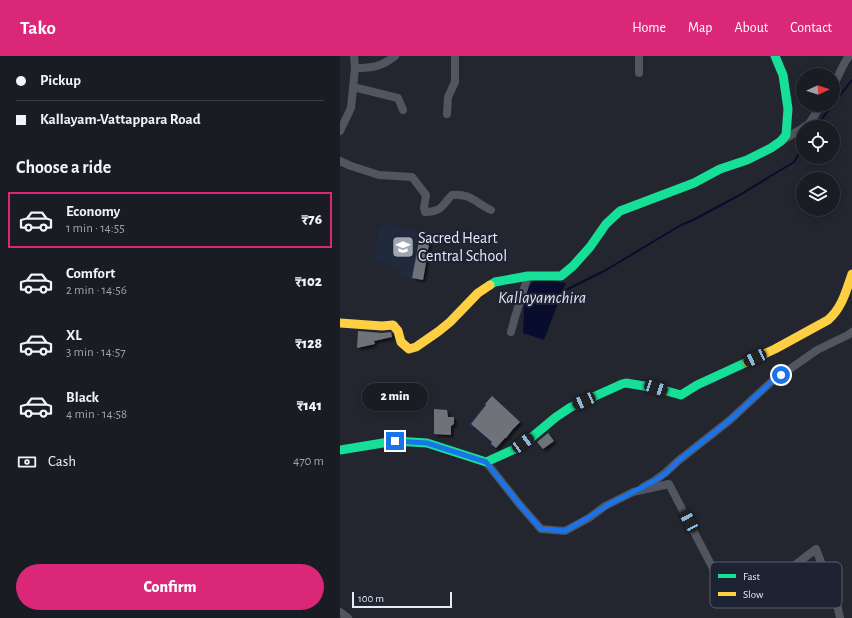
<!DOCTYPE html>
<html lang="en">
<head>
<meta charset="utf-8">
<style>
  :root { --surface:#1a1c23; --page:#272930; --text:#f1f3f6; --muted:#9fa1a6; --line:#383a41; --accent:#db2777 }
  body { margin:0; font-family:"Alegreya Sans",sans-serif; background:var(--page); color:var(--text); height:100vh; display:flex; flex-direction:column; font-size:15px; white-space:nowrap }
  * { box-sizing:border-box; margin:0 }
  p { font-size:13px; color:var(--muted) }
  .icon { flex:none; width:22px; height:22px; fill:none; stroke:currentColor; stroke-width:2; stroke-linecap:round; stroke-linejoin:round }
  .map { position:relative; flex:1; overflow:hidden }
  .panel { display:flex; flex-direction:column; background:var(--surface); width:340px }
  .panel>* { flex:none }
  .banner { display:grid; align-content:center; height:88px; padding:0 16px; background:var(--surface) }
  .needle { width:26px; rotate:86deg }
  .buttons { position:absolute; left:456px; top:12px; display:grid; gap:8px }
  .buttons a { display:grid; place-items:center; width:44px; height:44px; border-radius:50%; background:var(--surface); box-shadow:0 2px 10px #0003,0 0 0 1px var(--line); font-size:20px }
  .scale { position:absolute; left:12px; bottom:10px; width:100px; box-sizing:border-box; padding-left:4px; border:2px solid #e4e9f5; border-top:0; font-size:11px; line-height:14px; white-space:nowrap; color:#e4e9f5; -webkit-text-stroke:3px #1e2334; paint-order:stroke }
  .end { position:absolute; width:18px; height:18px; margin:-9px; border:5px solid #1a73e8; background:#fff; box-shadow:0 0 0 2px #fff }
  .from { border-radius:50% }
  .bubble { position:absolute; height:28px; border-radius:14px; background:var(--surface); box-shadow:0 2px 10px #0003,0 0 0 1px var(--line); font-size:13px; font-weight:800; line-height:28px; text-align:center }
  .car { position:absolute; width:12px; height:24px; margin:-12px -6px; border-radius:5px; box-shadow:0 0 3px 1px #0007; background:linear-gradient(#222 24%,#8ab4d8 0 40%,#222 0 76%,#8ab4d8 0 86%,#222 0) }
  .banner b { display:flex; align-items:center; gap:14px; height:38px; font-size:15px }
  .banner b+b { border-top:1px solid var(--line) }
  .banner i { width:10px; height:10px; background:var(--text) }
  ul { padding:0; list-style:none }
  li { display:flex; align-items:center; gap:12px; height:56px; margin:0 8px 6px; padding:0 8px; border:2px solid transparent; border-radius:0px }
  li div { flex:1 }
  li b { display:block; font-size:15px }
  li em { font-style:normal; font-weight:800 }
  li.on { border-color:var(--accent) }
  li>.icon { width:36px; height:36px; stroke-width:1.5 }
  h2 { padding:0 16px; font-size:18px; line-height:48px }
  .pay { display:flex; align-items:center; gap:10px; height:44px; padding:0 16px; font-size:15px }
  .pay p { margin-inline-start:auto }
  .cta { display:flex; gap:8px; margin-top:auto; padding:8px 16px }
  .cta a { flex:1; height:46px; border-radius:24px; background:var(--accent); color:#fff; font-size:16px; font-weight:800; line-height:46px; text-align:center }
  header { display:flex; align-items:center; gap:24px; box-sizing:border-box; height:56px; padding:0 20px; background:var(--accent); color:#fff }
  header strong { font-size:19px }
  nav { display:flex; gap:22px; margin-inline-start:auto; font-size:14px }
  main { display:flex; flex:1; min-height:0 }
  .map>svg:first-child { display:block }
  .built { fill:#21293d }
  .water { fill:#080d2d }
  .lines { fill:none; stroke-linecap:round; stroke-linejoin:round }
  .stream { stroke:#080d2d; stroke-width:2 }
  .building { fill:#6f727a; filter:url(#shadow) }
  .street { stroke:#515560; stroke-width:8 }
  .fast { stroke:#16e098; stroke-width:9 }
  .slow { stroke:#ffcf43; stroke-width:9 }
  .route { stroke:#1a73e8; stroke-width:5 }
  .labels { text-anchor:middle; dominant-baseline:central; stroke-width:4; stroke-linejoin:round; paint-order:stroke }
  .poi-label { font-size:16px; fill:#e4e9f5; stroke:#1e2334; text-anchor:start }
  .water-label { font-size:17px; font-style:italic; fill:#dfe4f2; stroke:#1e2334 }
  .key { fill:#1e2334; stroke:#595e6e; stroke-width:1 }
  .key-label { font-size:11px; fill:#e4e9f5 }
</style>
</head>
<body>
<header>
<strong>Tako</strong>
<nav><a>Home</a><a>Map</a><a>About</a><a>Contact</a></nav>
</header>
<main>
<section class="panel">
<div class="banner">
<b><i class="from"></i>Pickup</b>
<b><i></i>Kallayam-Vattappara Road</b>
</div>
<h2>Choose a ride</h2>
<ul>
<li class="on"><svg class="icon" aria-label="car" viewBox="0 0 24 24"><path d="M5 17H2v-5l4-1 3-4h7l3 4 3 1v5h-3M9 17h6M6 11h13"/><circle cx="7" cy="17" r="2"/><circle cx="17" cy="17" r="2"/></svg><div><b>Economy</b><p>1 min · 14:55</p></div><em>₹76</em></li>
<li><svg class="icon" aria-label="car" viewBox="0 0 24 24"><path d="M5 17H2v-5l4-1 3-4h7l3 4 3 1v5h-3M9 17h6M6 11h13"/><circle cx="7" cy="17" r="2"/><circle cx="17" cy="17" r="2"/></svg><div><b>Comfort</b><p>2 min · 14:56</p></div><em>₹102</em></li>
<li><svg class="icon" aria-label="car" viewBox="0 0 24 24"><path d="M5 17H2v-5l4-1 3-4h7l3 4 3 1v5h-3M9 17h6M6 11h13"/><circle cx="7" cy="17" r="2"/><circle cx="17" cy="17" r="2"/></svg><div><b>XL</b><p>3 min · 14:57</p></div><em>₹128</em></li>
<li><svg class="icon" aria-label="car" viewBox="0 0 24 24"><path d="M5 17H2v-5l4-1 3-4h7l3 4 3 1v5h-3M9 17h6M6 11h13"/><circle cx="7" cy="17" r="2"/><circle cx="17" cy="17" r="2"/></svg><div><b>Black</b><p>4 min · 14:58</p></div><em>₹141</em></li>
</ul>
<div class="pay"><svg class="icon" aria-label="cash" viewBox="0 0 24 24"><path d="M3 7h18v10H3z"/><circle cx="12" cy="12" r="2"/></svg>Cash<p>470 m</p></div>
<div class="cta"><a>Confirm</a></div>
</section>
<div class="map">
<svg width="512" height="562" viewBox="0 0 512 562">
  <defs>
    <filter id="shadow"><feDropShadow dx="2.5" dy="2.5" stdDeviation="1" flood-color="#0009"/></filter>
  </defs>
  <rect width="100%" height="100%" fill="#23262f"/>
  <path class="built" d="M46,168L93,179L85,230L59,221V213L34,204L38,174Z
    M153,338L183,365L155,394L126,369Z"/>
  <path class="water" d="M198,222L226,227L204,284L183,277L185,232Z"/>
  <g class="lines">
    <path class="stream" d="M493,48L512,24
      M476,71L492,49
      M222,236L266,214L341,169L353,164L398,140L454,106L463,91"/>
  </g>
  <path class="building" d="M80,180L90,182L83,224L72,222Z
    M18,275L42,277L51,276L52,281L34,285L35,288L17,292Z
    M152,340L180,366L173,373L166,382H165L156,392L151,388L152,386L131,368L146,349L145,348Z
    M94,353L107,354L108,361H114V368L111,370V379L94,378Z
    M208,377L214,385L203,393L197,386Z"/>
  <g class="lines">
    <path class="street" d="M15,12C32,12 41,11 55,0
      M299,17V0
      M493,30C499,20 502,9 509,0
      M13,31L58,42L63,54
      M107,58L108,41L115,26V0
      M464,71L469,68L481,49
      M0,75L11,52L15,12L14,0
      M443,84L463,72
      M0,105L11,110L39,119L72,121L86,139L84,152L85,156C103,155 101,150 112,139C130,137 136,147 151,154
      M171,276L175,261L188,220
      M146,406L180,449L201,473L225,475L249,462L265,450L293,436L329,428L377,520L392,541L411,532L435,529L446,520L455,509L476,493L497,548L500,562
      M303,431L314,425L325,417L338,405L390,364L430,327L477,294L508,279L512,276
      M0,556L8,562"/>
    <path class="fast" d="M150,229L155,226L188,220H221L233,210L250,191L266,168L280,155L354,127L380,113L407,104L431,92L441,85L446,79L448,53L443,19L435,0
      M0,394L55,385L87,387L146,406L175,393L192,381L216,361L231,351L282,328L286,327L316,332L341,339L357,329L407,306"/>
    <path class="slow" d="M0,267L42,270L53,269L58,275L61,286L69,293L76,291L99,275L110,266L138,237L150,229
      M407,306L435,293L488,264C502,252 506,235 512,218"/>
  </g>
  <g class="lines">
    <path class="route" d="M55,385L87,387L146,406L180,449L201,473L225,475L248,462L266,450L314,425L326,417L338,405L390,364L430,327L441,319"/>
  </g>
  <defs>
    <g id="school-square" transform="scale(1.15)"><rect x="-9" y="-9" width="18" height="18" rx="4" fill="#a0a5b0" stroke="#1e2334"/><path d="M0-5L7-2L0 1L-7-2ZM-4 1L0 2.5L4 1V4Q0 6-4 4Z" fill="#fff"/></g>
  </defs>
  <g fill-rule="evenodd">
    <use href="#school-square" x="63" y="191"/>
  </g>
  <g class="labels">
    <g class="poi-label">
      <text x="78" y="182">Sacred Heart<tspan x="78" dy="18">Central School</tspan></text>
    </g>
    <g class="water-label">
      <text x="202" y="241">Kallayamchira</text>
    </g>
  </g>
  <rect x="370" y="506" width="132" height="46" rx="6" class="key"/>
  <rect x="378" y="518" width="18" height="4" fill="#16e098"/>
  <rect x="378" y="536" width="18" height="4" fill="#ffcf43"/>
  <g class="key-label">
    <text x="403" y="524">Fast</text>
    <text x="403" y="542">Slow</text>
  </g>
</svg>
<div class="buttons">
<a><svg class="needle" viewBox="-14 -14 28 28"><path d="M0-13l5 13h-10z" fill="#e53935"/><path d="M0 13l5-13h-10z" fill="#9fa1a6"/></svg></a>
<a><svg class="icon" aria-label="locate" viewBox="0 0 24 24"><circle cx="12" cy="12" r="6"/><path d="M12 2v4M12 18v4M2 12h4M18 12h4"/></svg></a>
<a><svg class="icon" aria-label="layers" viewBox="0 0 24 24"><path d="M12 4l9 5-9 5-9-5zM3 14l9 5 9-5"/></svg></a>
</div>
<div class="scale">100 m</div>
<i class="end from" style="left:441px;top:319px"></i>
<i class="end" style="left:55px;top:385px"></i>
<div class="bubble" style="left:22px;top:327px;width:66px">2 min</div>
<i class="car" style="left:415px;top:302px;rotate:245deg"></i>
<i class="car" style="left:316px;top:332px;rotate:108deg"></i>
<i class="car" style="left:244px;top:345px;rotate:246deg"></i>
<i class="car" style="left:183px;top:387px;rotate:54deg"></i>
<i class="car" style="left:349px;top:465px;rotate:332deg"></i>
</div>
</main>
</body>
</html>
